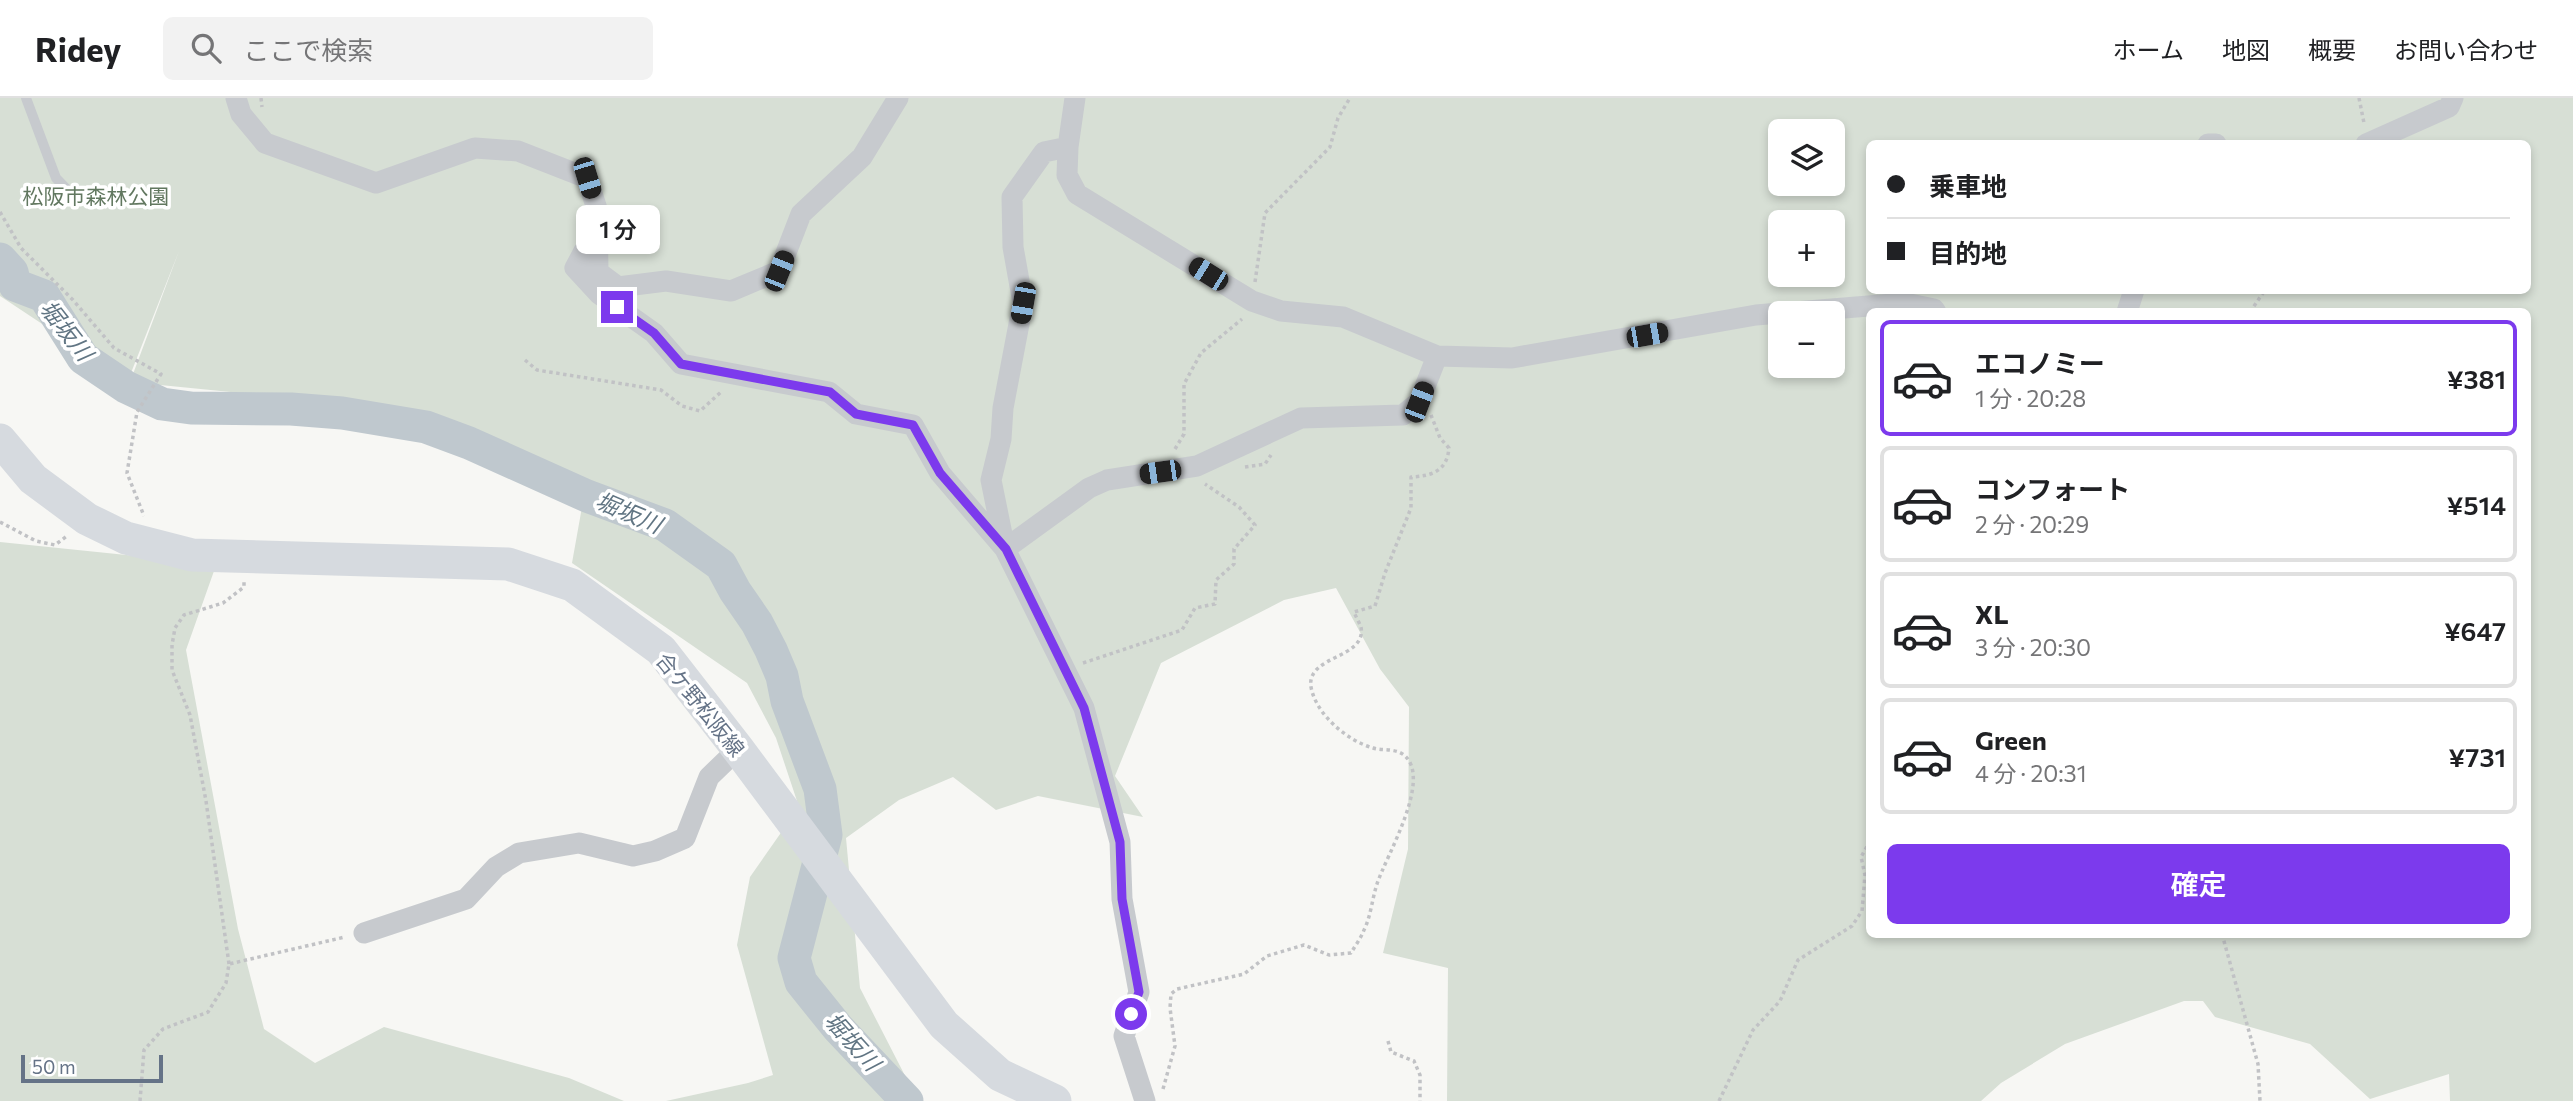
<!DOCTYPE html>
<html lang="ja">
<head>
<meta charset="utf-8">
<style>
  :root { --surface:#fff; --page:#f2f2f2; --text:#202124; --muted:#757577; --line:#e0e0e0; --accent:#7c3aed }
  body { margin:0; font-family:Commissioner,"Noto Sans JP",sans-serif; background:var(--page); color:var(--text); height:100vh; display:flex; flex-direction:column; font-size:26px; white-space:nowrap }
  * { box-sizing:border-box; margin:0 }
  p { font-size:23px; color:var(--muted) }
  .icon { flex:none; width:38px; height:38px; fill:none; stroke:currentColor; stroke-width:2; stroke-linecap:round; stroke-linejoin:round }
  .map { position:relative; flex:1; overflow:hidden }
  .details { position:absolute; left:1866px; top:210px; width:665px; height:630px; display:flex; flex-direction:column; background:var(--surface); border-radius:10px; box-shadow:0 4px 10px #0003 }
  .details>* { flex:none }
  .guide { position:absolute; left:1866px; top:42px; width:665px; height:154px; border-radius:10px; box-shadow:0 4px 10px #0003; display:grid; align-content:center; height:154px; padding:0 21px; background:var(--surface) }
  .tools { position:absolute; left:1768px; top:21px; display:grid; gap:14px }
  .tools a { display:grid; place-items:center; width:77px; height:77px; border-radius:10px; background:var(--surface); box-shadow:0 4px 10px #0003; font-size:35px }
  .scale { position:absolute; left:21px; bottom:18px; width:142px; box-sizing:border-box; padding-left:7px; border:4px solid #657387; border-top:0; font-size:19px; line-height:24px; white-space:nowrap; color:#657387; -webkit-text-stroke:5px #fff; paint-order:stroke }
  .end { position:absolute; width:32px; height:32px; margin:-16px; border:9px solid #7c3aed; background:#fff; box-shadow:0 0 0 4px #fff }
  .from { border-radius:50% }
  .bubble { position:absolute; height:49px; border-radius:10px; background:var(--surface); box-shadow:0 4px 10px #0003; font-size:23px; font-weight:600; line-height:49px; text-align:center }
  .car { position:absolute; width:21px; height:42px; margin:-21px -10px; border-radius:9px; box-shadow:0 0 5px 2px #0007; background:linear-gradient(#222 24%,#8ab4d8 0 40%,#222 0 76%,#8ab4d8 0 86%,#222 0) }
  .guide b { display:flex; align-items:center; gap:24px; height:66px; font-size:26px }
  .guide b+b { border-top:2px solid var(--line) }
  .guide i { width:18px; height:18px; background:var(--text) }
  ul { padding:12px 0 0; list-style:none }
  li { display:flex; align-items:center; gap:21px; height:116px; margin:0 14px 10px; padding:0 7px; border:4px solid var(--line); border-radius:10px }
  li div { flex:1 }
  li b { display:block; font-size:26px }
  li em { font-style:normal; font-weight:600 }
  li.active { border-color:var(--accent) }
  li>.icon { width:63px; height:63px; stroke-width:1.5 }
  .cta { display:flex; gap:14px; margin-top:auto; padding:14px 21px }
  .cta a { flex:1; height:80px; border-radius:10px; background:var(--accent); color:#fff; font-size:28px; font-weight:600; line-height:80px; text-align:center }
  header { display:flex; align-items:center; gap:42px; box-sizing:border-box; height:98px; padding:0 35px; background:var(--surface); border-bottom:2px solid var(--line) }
  header strong { font-size:33px }
  nav { display:flex; gap:38px; margin-inline-start:auto; font-size:24px }
  .search { width:490px; height:63px; background:var(--page); display:flex; align-items:center; gap:18px; box-sizing:border-box; padding:0 24px; border-radius:10px; color:var(--muted); font-size:26px }
  .map>svg:first-child { display:block }
  .green { fill:#d7dfd5; fill-rule:evenodd }
  .lines { fill:none; stroke-linecap:round; stroke-linejoin:round }
  .river { stroke:#bfc8ce; stroke-width:33 }
  .path { stroke:#c1c2c5; stroke-width:3.5; stroke-dasharray:3.5 3.5; stroke-linecap:butt }
  .lane { stroke:#c7cace; stroke-width:10 }
  .street { stroke:#c7cace; stroke-width:21 }
  .primary { stroke:#d6dadf; stroke-width:33 }
  .route { stroke:#7c3aed; stroke-width:9 }
  .labels { text-anchor:middle; dominant-baseline:central; stroke-width:7; stroke-linejoin:round; paint-order:stroke }
  .park-label { font-size:21px; fill:#627860; stroke:#fff }
  .street-label { font-size:21px; fill:#657387; stroke:#fff }
  .water-label { font-size:23px; font-style:italic; fill:#617583; stroke:#fff }
</style>
</head>
<body>
<header>
<strong>Ridey</strong>
<div class="search"><svg class="icon" aria-label="search" viewBox="0 0 24 24"><circle cx="10" cy="10" r="6"/><path d="M15 15l6 6"/></svg>ここで検索</div>
<nav><a>ホーム</a><a>地図</a><a>概要</a><a>お問い合わせ</a></nav>
</header>
<div class="map">
<svg width="2573" height="1003" viewBox="0 0 2573 1003">
  <rect width="100%" height="100%" fill="#f7f7f4"/>
  <path class="green" d="M0,0H2573V1003H2450L2449,976L2370,1001L2310,946L2215,919L2203,903H2184L2065,946L2001,985L1981,1003H1447L1448,870L1383,855L1408,751L1409,609L1380,571L1336,490L1284,502L1161,565L1115,678L1143,719L1038,698L996,712L953,679L899,702L846,740L860,890L918,1003H666L748,985L773,977L737,847L750,779L799,709L776,640L747,585L572,465L587,381L414,312L130,284L179,153L129,280L83,253L0,198ZM1780,33H1832V86H1780ZM1869,46H2527V192H1869ZM1780,124H1832V177H1780ZM1869,214H2527V836H1869ZM1780,215H1832V268H1780Z
    M0,444L136,458L214,473L186,552L238,831L264,931L315,965L384,929L569,980L624,1003H0Z"/>
  <g class="lines">
    <path class="river" d="M0,161L12,174L15,187L44,198L83,260L126,289L162,306L191,310L291,311L342,315L426,329L469,345L587,398L665,427L721,467L735,493L757,525L771,552L782,578L787,603L820,691L826,737L794,860L801,884L838,930L907,1003"/>
    <path class="path" d="M261,0L262,9
      M2359,0L2364,25
      M0,114L21,150L73,202L114,250L161,276L137,314L127,375L144,418
      M1255,184L1265,115L1330,49L1338,20L1350,0
      M2250,214L2265,192
      M525,262L537,272L661,292L682,308L700,313L721,294
      M1175,351L1184,336V286L1201,255L1242,221
      M1245,369L1265,366L1271,357
      M0,424L36,443L55,447L67,438
      M1083,565L1182,532L1195,510L1215,506L1216,482L1234,466V451L1255,427L1239,409L1205,386
      M2222,836L2258,966L2260,1003
      M229,866L206,703L190,617L172,572V547L175,530L184,517L223,505L244,489V482
      M1388,943L1391,954L1414,963L1420,977V1003
      M1163,991L1175,948L1170,910L1171,896L1177,891L1244,876L1267,858L1304,847L1329,857L1351,855C1355,848 1361,840 1364,832C1371,818 1372,801 1377,786C1386,758 1433,681 1404,657C1395,650 1383,653 1373,650C1348,643 1316,617 1311,589C1306,557 1367,561 1361,529C1359,524 1356,519 1354,514L1375,508L1385,475L1411,410V379C1432,378 1447,373 1449,350L1440,340L1431,317
      M140,1003L144,952L163,931L208,914L226,885L229,866L345,839
      M1719,1003L1753,932L1780,903L1798,862L1852,828L1862,813L1865,777L1861,759L1869,745"/>
    <path class="lane" d="M26,0L56,80L76,101"/>
    <path class="street" d="M236,0L241,16L265,45L376,85L475,50L518,53L587,80L597,111L598,174L618,189L666,183L731,193L779,173L801,116L862,59L898,0
      M1075,0L1068,49L1067,77L1077,96L1252,203L1281,213L1343,219L1437,258L1512,260L1756,217L1780,215
      M2208,46H2216
      M2366,46L2449,9L2453,0
      M1068,49L1044,54L1012,99L1013,149L1023,205L1003,310L1001,341L991,382L1005,451L1089,390L1107,382L1197,368L1301,320L1403,317L1419,304L1437,258
      M598,174L584,153L575,170L599,196L654,235L681,266L829,294L856,316L913,327L940,375L1005,451L1084,610L1120,744L1122,801L1139,894L1124,938L1145,1003
      M2127,214L2134,192
      M1783,215L1905,205L1934,211L1936,214
      M364,835L466,801L496,769L519,755L579,745L633,758L655,753L685,740L709,679L738,651"/>
    <path class="primary" d="M0,342L33,381L87,421L126,440L192,457L508,466L572,487L661,552L738,651L944,927L1000,977L1055,1003"/>
  </g>
  <g class="lines">
    <path class="route" d="M617,209L654,235L681,266L830,294L856,316L913,327L940,375L1006,451L1084,610L1120,744L1122,801L1139,894L1131,916"/>
  </g>
  <g class="labels">
    <g class="park-label">
      <text x="96" y="97">松阪市森林公園</text>
    </g>
    <g class="street-label">
      <text transform="translate(701 606) rotate(51)">合ケ野松阪線</text>
    </g>
    <g class="water-label">
      <text transform="translate(67 232) rotate(52)">堀坂川</text>
      <text transform="translate(629 414) rotate(23)">堀坂川</text>
      <text transform="translate(853 943) rotate(48)">堀坂川</text>
    </g>
  </g>
</svg>
<div class="tools">
<a><svg class="icon" aria-label="layers" viewBox="0 0 24 24"><path d="M12 4l9 5-9 5-9-5zM3 14l9 5 9-5"/></svg></a>
<a>+</a>
<a>−</a>
</div>
<div class="scale">50 m</div>
<i class="end from" style="left:1131px;top:916px"></i>
<i class="end" style="left:617px;top:209px"></i>
<div class="bubble" style="left:576px;top:107px;width:84px">1 分</div>
<i class="car" style="left:587px;top:80px;rotate:163deg"></i>
<i class="car" style="left:779px;top:173px;rotate:22deg"></i>
<i class="car" style="left:1208px;top:176px;rotate:302deg"></i>
<i class="car" style="left:1023px;top:205px;rotate:190deg"></i>
<i class="car" style="left:1647px;top:237px;rotate:80deg"></i>
<i class="car" style="left:1419px;top:304px;rotate:21deg"></i>
<i class="car" style="left:1160px;top:374px;rotate:262deg"></i>
<div class="guide">
<b><i class="from"></i>乗車地</b>
<b><i></i>目的地</b>
</div>
<section class="details">
<ul>
<li class="active"><svg class="icon" aria-label="car" viewBox="0 0 24 24"><path d="M5 17H2v-5l4-1 3-4h7l3 4 3 1v5h-3M9 17h6M6 11h13"/><circle cx="7" cy="17" r="2"/><circle cx="17" cy="17" r="2"/></svg><div><b>エコノミー</b><p>1 分 · 20:28</p></div><em>¥381</em></li>
<li><svg class="icon" aria-label="car" viewBox="0 0 24 24"><path d="M5 17H2v-5l4-1 3-4h7l3 4 3 1v5h-3M9 17h6M6 11h13"/><circle cx="7" cy="17" r="2"/><circle cx="17" cy="17" r="2"/></svg><div><b>コンフォート</b><p>2 分 · 20:29</p></div><em>¥514</em></li>
<li><svg class="icon" aria-label="car" viewBox="0 0 24 24"><path d="M5 17H2v-5l4-1 3-4h7l3 4 3 1v5h-3M9 17h6M6 11h13"/><circle cx="7" cy="17" r="2"/><circle cx="17" cy="17" r="2"/></svg><div><b>XL</b><p>3 分 · 20:30</p></div><em>¥647</em></li>
<li><svg class="icon" aria-label="car" viewBox="0 0 24 24"><path d="M5 17H2v-5l4-1 3-4h7l3 4 3 1v5h-3M9 17h6M6 11h13"/><circle cx="7" cy="17" r="2"/><circle cx="17" cy="17" r="2"/></svg><div><b>Green</b><p>4 分 · 20:31</p></div><em>¥731</em></li>
</ul>
<div class="cta"><a>確定</a></div>
</section>
</div>
</body>
</html>
